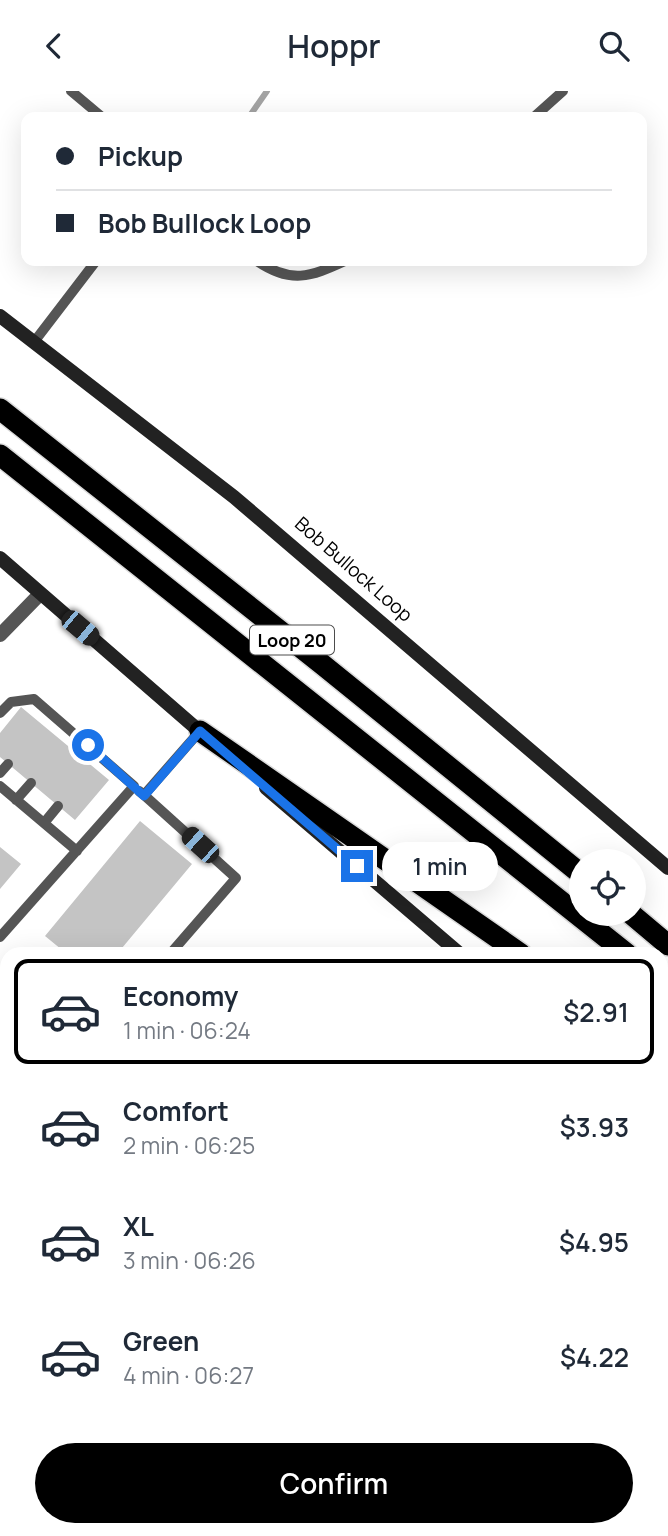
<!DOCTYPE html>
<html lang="en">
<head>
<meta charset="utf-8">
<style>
  :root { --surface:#fff; --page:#f6f6f7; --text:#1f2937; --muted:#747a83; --line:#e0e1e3; --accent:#000 }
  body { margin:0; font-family:Manrope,sans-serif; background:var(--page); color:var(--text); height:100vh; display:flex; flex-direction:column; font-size:26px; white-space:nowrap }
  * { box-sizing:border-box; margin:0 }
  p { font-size:23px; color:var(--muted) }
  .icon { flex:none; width:38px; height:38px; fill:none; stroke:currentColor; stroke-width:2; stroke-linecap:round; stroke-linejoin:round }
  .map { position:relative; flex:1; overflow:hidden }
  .side { position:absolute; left:0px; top:856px; width:668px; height:590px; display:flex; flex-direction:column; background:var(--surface); border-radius:21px 21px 0 0; box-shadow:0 7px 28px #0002 }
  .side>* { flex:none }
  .guide { position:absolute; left:21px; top:21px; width:626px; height:154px; border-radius:14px; box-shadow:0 7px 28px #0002; display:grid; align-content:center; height:154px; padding:0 35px; background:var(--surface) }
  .buttons { position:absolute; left:569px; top:758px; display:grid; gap:14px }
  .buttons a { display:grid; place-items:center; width:77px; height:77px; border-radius:50%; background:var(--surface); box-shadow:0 7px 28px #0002; font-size:35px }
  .end { position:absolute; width:32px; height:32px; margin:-16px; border:9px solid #1a73e8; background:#fff; box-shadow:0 0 0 4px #fff }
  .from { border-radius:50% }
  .bubble { position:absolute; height:49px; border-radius:24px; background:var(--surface); box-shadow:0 7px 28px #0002; font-size:23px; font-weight:600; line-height:49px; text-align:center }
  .car { position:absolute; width:21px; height:42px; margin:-21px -10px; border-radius:9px; box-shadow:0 0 5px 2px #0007; background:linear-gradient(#222 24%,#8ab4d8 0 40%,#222 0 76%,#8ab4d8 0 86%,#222 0) }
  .guide b { display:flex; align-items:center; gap:24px; height:66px; font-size:26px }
  .guide b+b { border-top:2px solid var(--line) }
  .guide i { width:18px; height:18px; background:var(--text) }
  ul { padding:12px 0 0; list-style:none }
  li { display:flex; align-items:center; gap:21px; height:105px; margin:0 14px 10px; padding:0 21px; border:4px solid transparent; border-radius:14px }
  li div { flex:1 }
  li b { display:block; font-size:26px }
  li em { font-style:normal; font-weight:600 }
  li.selected { border-color:var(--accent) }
  li>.icon { width:63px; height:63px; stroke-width:1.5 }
  .button { display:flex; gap:14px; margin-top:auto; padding:14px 35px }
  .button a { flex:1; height:80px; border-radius:42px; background:var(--accent); color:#fff; font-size:28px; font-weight:600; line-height:80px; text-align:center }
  header { display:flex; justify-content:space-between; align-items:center; height:91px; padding:0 35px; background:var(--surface); font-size:32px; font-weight:600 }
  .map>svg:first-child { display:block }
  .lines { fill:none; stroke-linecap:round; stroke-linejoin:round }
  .stream { stroke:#a3a3a3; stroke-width:6 }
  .building { fill:#c4c4c4 }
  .highway-casing { stroke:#dbdbdb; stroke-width:24 }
  .lane { stroke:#555; stroke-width:10 }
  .street { stroke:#555; stroke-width:14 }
  .secondary { stroke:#222; stroke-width:14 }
  .highway { stroke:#000; stroke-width:21 }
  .route { stroke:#1a73e8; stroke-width:9 }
  .labels { text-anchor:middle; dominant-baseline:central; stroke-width:6; stroke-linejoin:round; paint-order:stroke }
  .shield { fill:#fff; stroke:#4c4c4c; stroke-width:2 }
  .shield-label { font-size:18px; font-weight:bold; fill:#000 }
  .street-label { font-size:19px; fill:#000; stroke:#fff }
</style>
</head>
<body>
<header><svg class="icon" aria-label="back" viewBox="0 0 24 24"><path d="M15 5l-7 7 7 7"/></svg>Hoppr<svg class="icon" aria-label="search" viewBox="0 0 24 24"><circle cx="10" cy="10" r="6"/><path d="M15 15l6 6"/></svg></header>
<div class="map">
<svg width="668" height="1445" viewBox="0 0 668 1445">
  <rect width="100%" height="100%" fill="#fff"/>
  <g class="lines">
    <path class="stream" d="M249,26L267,0"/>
  </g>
  <path class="building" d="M21,616L109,689L75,729L0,666V642Z
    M140,730L192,773L117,863H67L45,845Z
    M0,756L21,773L0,798Z
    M668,1211V1266L662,1261V1218Z"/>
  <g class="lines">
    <g class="highway-casing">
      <path id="highway" d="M0,318L323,574L581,783
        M0,364L627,863
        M200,640L521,863
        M630,822L668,854
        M662,891L668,896
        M662,958L668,962"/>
    </g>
    <path class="lane" d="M71,0L102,26
      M534,26L563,0
      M257,170C291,193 310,186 345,170
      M34,251L96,170
      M0,622L11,611L34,608L134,695L0,846
      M0,682L8,673
      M0,695L77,760
      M139,700L144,704L200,640
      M144,704L236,787L170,863
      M16,709L31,692
      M44,732L58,715
      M0,1057L7,1049
      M662,1153L668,1158
      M662,1178L668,1170
      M662,1313L668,1319"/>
    <path class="street" d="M0,544L40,503
      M0,937L7,943
      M662,1075L668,1068"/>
    <path class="secondary" d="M0,225L234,406L668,777
      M0,467L205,645
      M266,697L460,863
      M662,1037L668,1042"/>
    <use href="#highway" class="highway"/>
  </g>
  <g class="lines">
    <path class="route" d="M88,654L144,705L200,640L357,775"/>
  </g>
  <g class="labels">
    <rect class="shield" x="250" y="534.5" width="84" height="29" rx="5"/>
    <g class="shield-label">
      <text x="292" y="549">Loop 20</text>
    </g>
    <g class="street-label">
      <text transform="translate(354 478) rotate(41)">Bob Bullock Loop</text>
    </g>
  </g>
</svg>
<div class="buttons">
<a><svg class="icon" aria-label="locate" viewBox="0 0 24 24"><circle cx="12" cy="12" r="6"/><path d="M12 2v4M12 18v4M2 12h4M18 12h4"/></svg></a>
</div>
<i class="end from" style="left:88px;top:654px"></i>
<i class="end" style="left:357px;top:775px"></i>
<div class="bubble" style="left:382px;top:751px;width:116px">1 min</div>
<i class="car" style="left:80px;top:537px;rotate:130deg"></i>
<i class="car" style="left:200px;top:754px;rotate:312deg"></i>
<div class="guide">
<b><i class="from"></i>Pickup</b>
<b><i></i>Bob Bullock Loop</b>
</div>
<section class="side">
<ul>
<li class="selected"><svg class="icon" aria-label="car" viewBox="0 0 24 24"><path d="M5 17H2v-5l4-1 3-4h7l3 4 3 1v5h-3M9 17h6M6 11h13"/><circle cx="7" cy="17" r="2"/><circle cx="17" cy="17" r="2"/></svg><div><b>Economy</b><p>1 min · 06:24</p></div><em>$2.91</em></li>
<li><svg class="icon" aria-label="car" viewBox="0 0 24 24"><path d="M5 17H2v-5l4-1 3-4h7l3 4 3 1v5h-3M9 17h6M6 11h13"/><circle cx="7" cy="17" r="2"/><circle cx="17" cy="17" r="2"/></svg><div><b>Comfort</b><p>2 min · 06:25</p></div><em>$3.93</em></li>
<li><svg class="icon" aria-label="car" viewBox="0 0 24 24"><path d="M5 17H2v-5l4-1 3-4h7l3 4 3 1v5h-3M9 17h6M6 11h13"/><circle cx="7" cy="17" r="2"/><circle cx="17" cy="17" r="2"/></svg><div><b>XL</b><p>3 min · 06:26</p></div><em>$4.95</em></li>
<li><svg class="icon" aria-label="car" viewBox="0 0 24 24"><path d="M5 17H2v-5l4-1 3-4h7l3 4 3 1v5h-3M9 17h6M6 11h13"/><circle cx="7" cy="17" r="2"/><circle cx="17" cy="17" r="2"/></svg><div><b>Green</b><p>4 min · 06:27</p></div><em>$4.22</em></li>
</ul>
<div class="button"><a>Confirm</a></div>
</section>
</div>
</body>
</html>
